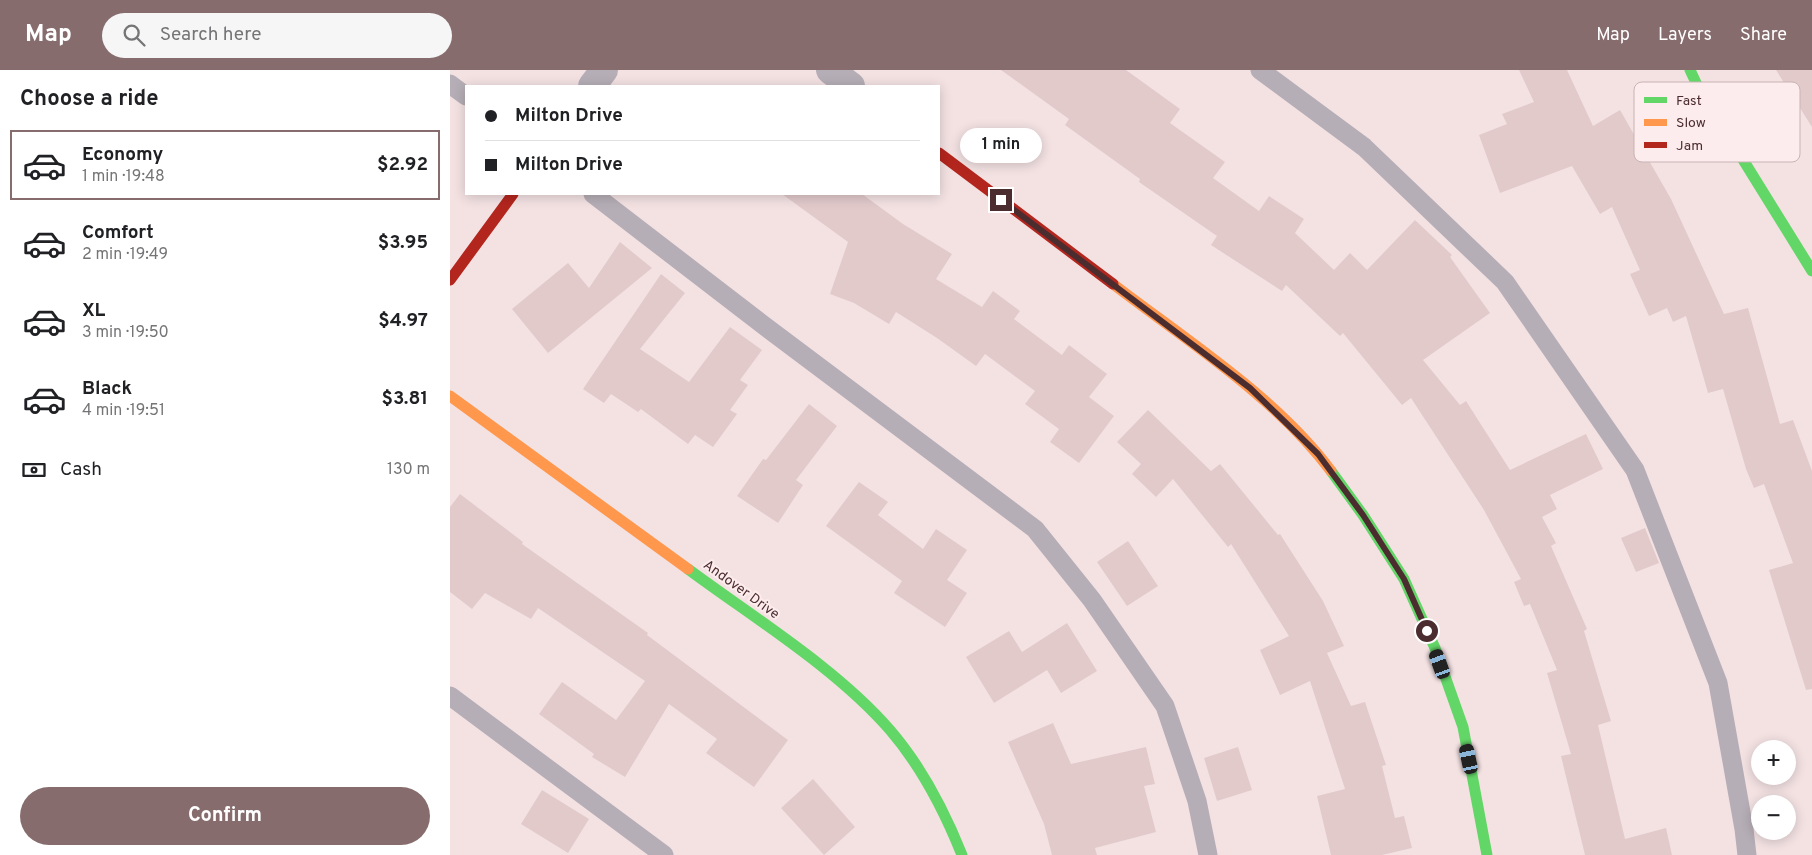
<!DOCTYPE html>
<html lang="en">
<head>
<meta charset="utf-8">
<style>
  :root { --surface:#fff; --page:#f6f6f6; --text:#202124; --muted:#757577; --line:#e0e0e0; --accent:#876c6e }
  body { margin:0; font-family:Overpass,sans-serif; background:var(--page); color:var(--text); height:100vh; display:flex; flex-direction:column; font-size:19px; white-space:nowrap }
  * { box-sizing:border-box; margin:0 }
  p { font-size:16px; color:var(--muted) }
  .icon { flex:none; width:28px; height:28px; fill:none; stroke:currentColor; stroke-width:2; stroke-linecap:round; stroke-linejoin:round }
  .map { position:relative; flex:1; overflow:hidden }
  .sheet { display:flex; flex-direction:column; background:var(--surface); width:450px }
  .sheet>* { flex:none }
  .guide { position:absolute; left:15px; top:15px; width:475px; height:110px; border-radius:0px; box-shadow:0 2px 12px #0003; display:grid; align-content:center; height:110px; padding:0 20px; background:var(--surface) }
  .controls { position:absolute; left:1301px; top:670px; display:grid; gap:10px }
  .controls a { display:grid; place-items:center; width:45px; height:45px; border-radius:50%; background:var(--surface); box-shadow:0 2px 12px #0003; font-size:25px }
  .end { position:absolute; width:22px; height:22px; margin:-11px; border:6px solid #4c2d2f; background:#fff; box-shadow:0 0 0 2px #fff }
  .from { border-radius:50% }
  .bubble { position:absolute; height:35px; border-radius:18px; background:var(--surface); box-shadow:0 2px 12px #0003; font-size:16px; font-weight:700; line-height:35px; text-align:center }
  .car { position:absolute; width:15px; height:30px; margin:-15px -8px; border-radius:6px; box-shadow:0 0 4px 1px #0007; background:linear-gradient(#222 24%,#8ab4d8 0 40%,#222 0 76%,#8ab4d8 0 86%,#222 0) }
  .guide b { display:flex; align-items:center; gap:18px; height:48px; font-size:19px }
  .guide b+b { border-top:1px solid var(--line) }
  .guide i { width:12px; height:12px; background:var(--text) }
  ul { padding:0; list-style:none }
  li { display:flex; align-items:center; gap:15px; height:70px; margin:0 10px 8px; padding:0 10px; border:2px solid transparent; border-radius:0px }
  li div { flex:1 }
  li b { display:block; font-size:19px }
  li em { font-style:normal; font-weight:700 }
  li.current { border-color:var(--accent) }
  li>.icon { width:45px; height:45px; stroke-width:1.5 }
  h2 { padding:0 20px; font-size:22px; line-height:60px }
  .pay { display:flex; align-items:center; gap:12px; height:55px; padding:0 20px; font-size:19px }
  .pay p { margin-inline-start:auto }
  .primary-button { display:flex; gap:10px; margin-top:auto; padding:10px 20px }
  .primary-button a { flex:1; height:58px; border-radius:30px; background:var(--accent); color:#fff; font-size:20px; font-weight:700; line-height:58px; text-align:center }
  header { display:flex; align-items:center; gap:30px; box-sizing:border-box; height:70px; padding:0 25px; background:var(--accent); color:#fff }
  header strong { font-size:24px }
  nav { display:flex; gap:28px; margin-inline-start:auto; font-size:18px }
  .search { width:350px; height:45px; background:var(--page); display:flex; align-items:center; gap:12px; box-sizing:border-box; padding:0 18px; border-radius:28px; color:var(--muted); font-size:19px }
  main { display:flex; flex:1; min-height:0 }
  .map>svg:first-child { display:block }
  .building { fill:#e2cacb }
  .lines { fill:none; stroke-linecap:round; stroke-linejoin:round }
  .lane { stroke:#b6aeb6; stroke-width:19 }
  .street { stroke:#b6aeb6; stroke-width:28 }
  .fast { stroke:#63d668; stroke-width:11 }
  .slow { stroke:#ff974d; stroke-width:11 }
  .jam { stroke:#b3261e; stroke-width:11 }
  .route { stroke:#4c2d2f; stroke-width:6 }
  .labels { text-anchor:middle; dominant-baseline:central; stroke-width:4; stroke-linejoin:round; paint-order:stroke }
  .street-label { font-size:14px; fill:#4c2d2f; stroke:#fdeced }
  .key { fill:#fdeced; stroke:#c8b3b4; stroke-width:1 }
  .key-label { font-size:14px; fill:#4c2d2f }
</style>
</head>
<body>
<header>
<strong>Map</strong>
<div class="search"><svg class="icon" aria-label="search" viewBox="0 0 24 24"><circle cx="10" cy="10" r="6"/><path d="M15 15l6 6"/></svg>Search here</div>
<nav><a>Map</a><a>Layers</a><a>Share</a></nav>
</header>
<main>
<section class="sheet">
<h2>Choose a ride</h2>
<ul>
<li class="current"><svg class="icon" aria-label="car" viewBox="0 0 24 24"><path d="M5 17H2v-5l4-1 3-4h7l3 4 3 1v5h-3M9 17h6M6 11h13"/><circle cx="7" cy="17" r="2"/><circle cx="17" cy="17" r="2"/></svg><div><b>Economy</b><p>1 min · 19:48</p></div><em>$2.92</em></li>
<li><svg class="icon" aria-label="car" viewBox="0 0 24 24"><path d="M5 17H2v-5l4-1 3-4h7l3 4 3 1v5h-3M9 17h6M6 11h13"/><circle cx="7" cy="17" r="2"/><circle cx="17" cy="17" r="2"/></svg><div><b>Comfort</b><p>2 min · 19:49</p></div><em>$3.95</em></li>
<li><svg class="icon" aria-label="car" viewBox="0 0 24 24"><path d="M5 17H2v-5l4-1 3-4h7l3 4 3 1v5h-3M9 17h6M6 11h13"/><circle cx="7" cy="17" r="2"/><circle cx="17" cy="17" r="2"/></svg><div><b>XL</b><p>3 min · 19:50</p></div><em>$4.97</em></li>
<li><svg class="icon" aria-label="car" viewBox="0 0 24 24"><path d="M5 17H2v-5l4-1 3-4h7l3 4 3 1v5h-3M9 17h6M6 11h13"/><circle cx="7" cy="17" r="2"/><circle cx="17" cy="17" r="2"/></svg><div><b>Black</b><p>4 min · 19:51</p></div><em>$3.81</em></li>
</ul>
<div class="pay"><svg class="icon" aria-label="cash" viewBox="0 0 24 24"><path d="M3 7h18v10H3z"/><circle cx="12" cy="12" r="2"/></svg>Cash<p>130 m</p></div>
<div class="primary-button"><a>Confirm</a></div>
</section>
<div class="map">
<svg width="1362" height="785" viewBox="0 0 1362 785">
  <rect width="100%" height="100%" fill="#f4e2e3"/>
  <path class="building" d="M551,0H676L730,39L720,53L775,92L763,108L809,141L819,126L854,149L845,163L884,200L900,183L917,200L965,150L1002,185L1000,187L1040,243L973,290L1010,335L1016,331L1060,400L1136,364L1153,399L1100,425L1107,439L1092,447L1106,473L1101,476L1137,559L1134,561L1161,651L1148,655L1175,769L1216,758L1222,785H1135L1111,686L1121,684L1097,603L1107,600L1080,534L1074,536L1064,512L1071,509L1034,440L961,328L952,335L893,263L890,266L836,215L832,221L761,175L767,166L689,112L690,109L615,55L619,49Z
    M1069,0H1117L1143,56L1170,40L1221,129L1274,244L1298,238L1330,354L1343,350L1362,401V619L1356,620L1319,500L1343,493L1314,414L1304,418L1296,399L1273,319L1258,323L1236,246L1223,252L1217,238L1199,246L1180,204L1190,200L1162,137L1150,144L1122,96L1050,123L1029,65L1057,54L1052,44L1084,32Z
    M1326,0H1362V57Z
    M332,124H412L453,154L502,184L486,209L532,237L543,221L570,241L564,249L612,285L619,275L657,304L639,327L664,346L629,393L600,372L609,359L575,334L585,321L535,284L526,296L487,268L446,242L439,254L404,233L380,224L398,172Z
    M170,172L202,198L98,283L62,239L118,193L139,218Z
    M211,204L235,223L190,279L239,312L280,257L312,280L290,310L298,315L280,340L287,344L263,377L245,365L238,374L191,339L188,342L161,324L154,333L133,319Z
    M359,334L387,356L346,410L353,415L328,453L287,426L313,389L316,390Z
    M698,340L761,401L770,394L828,465L830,464L873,531L894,576L877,583L901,636L915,632L936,695L932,696L945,748L954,746L962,778L932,785H881L867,726L895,719L860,611L830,625L810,580L839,566L781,474L778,477L723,409L706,427L682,404L691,394L667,372Z
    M409,412L438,432L428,445L473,479L486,459L517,480L497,510L517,523L495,557L444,523L452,511L376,456Z
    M10,424L73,472L72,474L198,563L197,565L338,670L304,717L256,683L267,669L219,634L175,707L142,687L144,684L89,644L112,612L166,650L195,611L88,538L81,549L35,523L22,539L0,522V437Z
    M1195,458L1209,493L1186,502L1171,468Z
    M678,471L708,516L677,536L647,492Z
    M617,553L647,601L611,623L597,600L544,633L516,587L559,561L572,582Z
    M603,653L621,694L696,677L705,714L694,716L706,762L645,778L647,785H602L594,754L558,672Z
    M788,677L802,720L767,731L754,688Z
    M363,709L405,757L374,785L331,738Z
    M92,720L139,749L118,783L71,754Z"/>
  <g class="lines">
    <path class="lane" d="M810,0L914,77L1055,212L1185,400L1268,613L1294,759L1297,785
      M0,14L16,26
      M143,124L312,254L585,459L642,530L715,636L747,731L758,785
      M0,626L214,785"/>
    <path class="street" d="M380,0L401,16
      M142,16L154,0"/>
    <path class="fast" d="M1240,0L1248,17L1362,201
      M881,401L913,445L954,509L985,578L1013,657L1037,785
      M238,499C304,548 386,598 440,660C472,697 494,740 512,785"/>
    <path class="slow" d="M663,214C736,270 826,327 881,401
      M0,326L238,499"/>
    <path class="jam" d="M489,83L663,214
      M0,210L63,124"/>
  </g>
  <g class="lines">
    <path class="route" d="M551,130L800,318L868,384L913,445L954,509L977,561"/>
  </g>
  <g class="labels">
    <g class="street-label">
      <text transform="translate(291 520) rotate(36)">Andover Drive</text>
    </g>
  </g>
  <rect x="1184" y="12" width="166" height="80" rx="8" class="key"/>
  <rect x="1194" y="27" width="23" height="6" fill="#63d668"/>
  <rect x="1194" y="49" width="23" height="7" fill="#ff974d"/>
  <rect x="1194" y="72" width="23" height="6" fill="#b3261e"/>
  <g class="key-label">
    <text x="1226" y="35">Fast</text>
    <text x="1226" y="57">Slow</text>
    <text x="1226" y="80">Jam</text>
  </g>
</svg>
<div class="controls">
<a>+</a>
<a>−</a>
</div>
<i class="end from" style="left:977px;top:561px"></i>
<i class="end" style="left:551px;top:130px"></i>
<div class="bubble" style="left:510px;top:58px;width:82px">1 min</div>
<i class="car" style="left:990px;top:594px;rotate:340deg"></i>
<i class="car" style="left:1019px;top:689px;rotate:348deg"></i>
<div class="guide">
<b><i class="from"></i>Milton Drive</b>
<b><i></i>Milton Drive</b>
</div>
</div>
</main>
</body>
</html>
